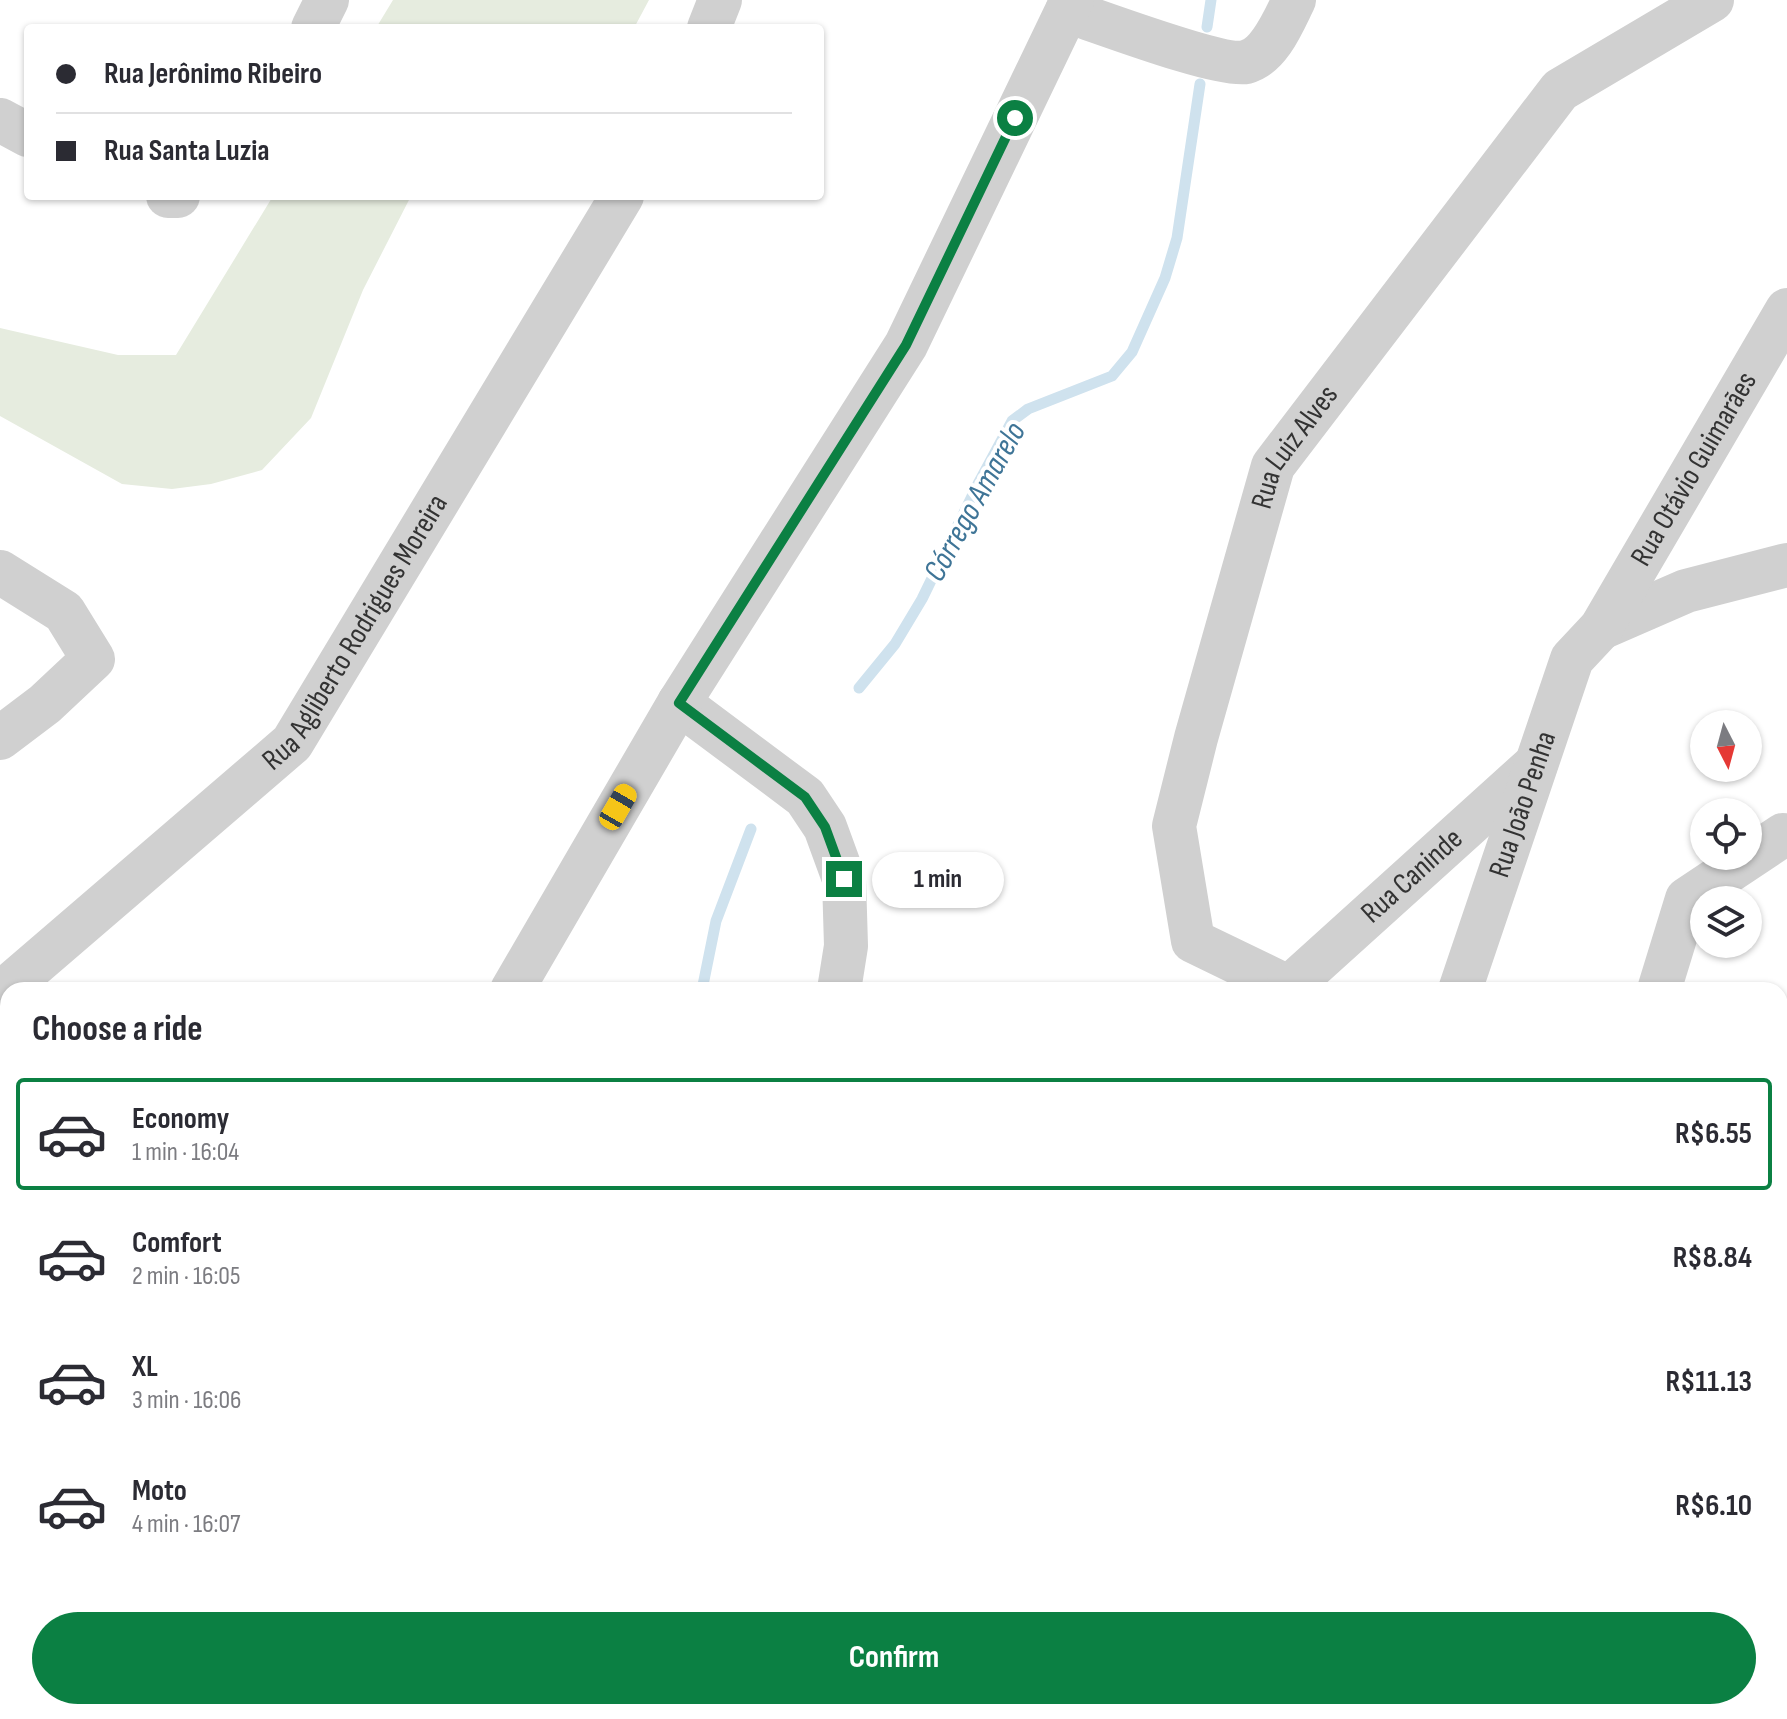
<!DOCTYPE html>
<html lang="en">
<head>
<meta charset="utf-8">
<style>
  :root { --surface:#fff; --page:#f7f7f7; --text:#2b2b33; --muted:#7c7c81; --line:#e1e1e2; --accent:#0b8043 }
  body { margin:0; font-family:"Sofia Sans Condensed",sans-serif; background:var(--page); color:var(--text); height:100vh; display:flex; flex-direction:column; font-size:30px; white-space:nowrap }
  * { box-sizing:border-box; margin:0 }
  p { font-size:26px; color:var(--muted) }
  .icon { flex:none; width:44px; height:44px; fill:none; stroke:currentColor; stroke-width:2; stroke-linecap:round; stroke-linejoin:round }
  .map { position:relative; flex:1; overflow:hidden }
  .drawer { position:absolute; left:0px; top:982px; width:1788px; height:738px; display:flex; flex-direction:column; background:var(--surface); border-radius:24px 24px 0 0; box-shadow:0 2px 6px #0004 }
  .drawer>* { flex:none }
  .hud { position:absolute; left:24px; top:24px; width:800px; height:176px; border-radius:8px; box-shadow:0 2px 6px #0004; display:grid; align-content:center; height:176px; padding:0 32px; background:var(--surface) }
  .needle { width:52px; rotate:174deg }
  .tools { position:absolute; left:1690px; top:710px; display:grid; gap:16px }
  .tools a { display:grid; place-items:center; width:72px; height:72px; border-radius:50%; background:var(--surface); box-shadow:0 2px 6px #0004; font-size:40px }
  .end { position:absolute; width:36px; height:36px; margin:-18px; border:10px solid #0b8043; background:#fff; box-shadow:0 0 0 4px #fff }
  .from { border-radius:50% }
  .bubble { position:absolute; height:56px; border-radius:28px; background:var(--surface); box-shadow:0 2px 6px #0004; font-size:26px; font-weight:700; line-height:56px; text-align:center }
  .car { position:absolute; width:24px; height:48px; margin:-24px -12px; border-radius:10px; box-shadow:0 0 6px 2px #0007; background:linear-gradient(#f5c518 24%,#345 0 40%,#f5c518 0 76%,#345 0 86%,#f5c518 0) }
  .hud b { display:flex; align-items:center; gap:28px; height:76px; font-size:30px }
  .hud b+b { border-top:2px solid var(--line) }
  .hud i { width:20px; height:20px; background:var(--text) }
  ul { padding:0; list-style:none }
  li { display:flex; align-items:center; gap:24px; height:112px; margin:0 16px 12px; padding:0 16px; border:4px solid transparent; border-radius:8px }
  li div { flex:1 }
  li b { display:block; font-size:30px }
  li em { font-style:normal; font-weight:700 }
  li.selected { border-color:var(--accent) }
  li>.icon { width:72px; height:72px; stroke-width:1.5 }
  h2 { padding:0 32px; font-size:36px; line-height:96px }
  .action { display:flex; gap:16px; margin-top:auto; padding:16px 32px }
  .action a { flex:1; height:92px; border-radius:48px; background:var(--accent); color:#fff; font-size:32px; font-weight:700; line-height:92px; text-align:center }
  .map>svg:first-child { display:block }
  .green { fill:#e6ecdf }
  .lines { fill:none; stroke-linecap:round; stroke-linejoin:round }
  .stream { stroke:#cfe2ee; stroke-width:11 }
  .minor { stroke:#d0d0d0; stroke-width:44 }
  .route { stroke:#0b8043; stroke-width:10 }
  .labels { text-anchor:middle; dominant-baseline:central; stroke-width:8; stroke-linejoin:round; paint-order:stroke }
  .street-label { font-size:30px; fill:#333; stroke:#fff }
  .water-label { font-size:32px; font-style:italic; fill:#3f7597; stroke:#fff }
</style>
</head>
<body>
<div class="map">
<svg width="1787" height="1719" viewBox="0 0 1787 1719">
  <rect width="100%" height="100%" fill="#fff"/>
  <path class="green" d="M393,0H649L634,28H376Z
    M273,196H411L363,290L311,418L262,470L211,484L172,489L122,484L0,416V328L118,355H176Z"/>
  <g class="lines">
    <path class="stream" d="M1207,27L1211,0
      M859,688L895,644L922,599L979,482L1012,421L1028,409L1112,376L1132,352L1165,278L1177,238L1200,84
      M702,990L716,921L751,829
      M141,1719L152,1712"/>
    <g class="minor">
      <path d="M1067,11C1098,21 1221,68 1246,62C1270,56 1284,20 1294,0"/>
      <path d="M313,28L327,0"/>
      <path d="M709,28L720,0"/>
      <path d="M0,120L28,135"/>
      <path d="M168,196H178"/>
      <path d="M0,572L64,612L93,659L45,704L0,738"/>
      <path d="M1601,628L1686,591L1787,565"/>
      <path d="M679,703L805,797L825,827L844,879L846,946L839,990"/>
      <path id="s1" d="M1288,987L1193,941L1174,826L1196,738L1273,466L1560,90L1712,0"/>
      <path d="M512,990L679,703L906,345L1072,0"/>
      <path id="s2" d="M1286,990L1536,764"/>
      <path id="s3" d="M1460,990L1572,659L1601,628L1787,310"/>
      <path d="M1659,990L1687,899L1783,835L1787,836"/>
      <path id="s4" d="M0,994L292,743L622,196"/>
      <path d="M1780,1346L1787,1348"/>
      <path d="M1780,1493L1787,1489"/>
      <path d="M0,1654L8,1649"/>
      <path d="M1068,1712L1079,1719"/>
      <path d="M317,1719L323,1712"/>
      <path d="M726,1719L731,1712"/>
      <path d="M968,1719L981,1712"/>
    </g>
  </g>
  <g class="lines">
    <path class="route" d="M844,879L825,827L805,797L679,703L906,345L1015,118"/>
  </g>
  <g class="labels">
    <g class="street-label">
      <text stroke="none"><textPath href="#s1" startOffset="622">Rua Luiz Alves</textPath></text>
      <text stroke="none"><textPath href="#s3" startOffset="576">Rua Otávio Guimarães</textPath></text>
      <text stroke="none"><textPath href="#s4" startOffset="512">Rua Agliberto Rodrigues Moreira</textPath></text>
      <text stroke="none"><textPath href="#s3" startOffset="196">Rua João Penha</textPath></text>
      <text stroke="none"><textPath href="#s2" startOffset="170">Rua Caninde</textPath></text>
    </g>
    <g class="water-label">
      <text transform="translate(975 502) rotate(-61)">Córrego Amarelo</text>
    </g>
  </g>
</svg>
<div class="tools">
<a><svg class="needle" viewBox="-14 -14 28 28"><path d="M0-13l5 13h-10z" fill="#e53935"/><path d="M0 13l5-13h-10z" fill="#7c7c81"/></svg></a>
<a><svg class="icon" aria-label="locate" viewBox="0 0 24 24"><circle cx="12" cy="12" r="6"/><path d="M12 2v4M12 18v4M2 12h4M18 12h4"/></svg></a>
<a><svg class="icon" aria-label="layers" viewBox="0 0 24 24"><path d="M12 4l9 5-9 5-9-5zM3 14l9 5 9-5"/></svg></a>
</div>
<i class="end from" style="left:1015px;top:118px"></i>
<i class="end" style="left:844px;top:879px"></i>
<div class="bubble" style="left:872px;top:852px;width:132px">1 min</div>
<i class="car" style="left:618px;top:807px;rotate:30deg"></i>
<div class="hud">
<b><i class="from"></i>Rua Jerônimo Ribeiro</b>
<b><i></i>Rua Santa Luzia</b>
</div>
<section class="drawer">
<h2>Choose a ride</h2>
<ul>
<li class="selected"><svg class="icon" aria-label="car" viewBox="0 0 24 24"><path d="M5 17H2v-5l4-1 3-4h7l3 4 3 1v5h-3M9 17h6M6 11h13"/><circle cx="7" cy="17" r="2"/><circle cx="17" cy="17" r="2"/></svg><div><b>Economy</b><p>1 min · 16:04</p></div><em>R$6.55</em></li>
<li><svg class="icon" aria-label="car" viewBox="0 0 24 24"><path d="M5 17H2v-5l4-1 3-4h7l3 4 3 1v5h-3M9 17h6M6 11h13"/><circle cx="7" cy="17" r="2"/><circle cx="17" cy="17" r="2"/></svg><div><b>Comfort</b><p>2 min · 16:05</p></div><em>R$8.84</em></li>
<li><svg class="icon" aria-label="car" viewBox="0 0 24 24"><path d="M5 17H2v-5l4-1 3-4h7l3 4 3 1v5h-3M9 17h6M6 11h13"/><circle cx="7" cy="17" r="2"/><circle cx="17" cy="17" r="2"/></svg><div><b>XL</b><p>3 min · 16:06</p></div><em>R$11.13</em></li>
<li><svg class="icon" aria-label="car" viewBox="0 0 24 24"><path d="M5 17H2v-5l4-1 3-4h7l3 4 3 1v5h-3M9 17h6M6 11h13"/><circle cx="7" cy="17" r="2"/><circle cx="17" cy="17" r="2"/></svg><div><b>Moto</b><p>4 min · 16:07</p></div><em>R$6.10</em></li>
</ul>
<div class="action"><a>Confirm</a></div>
</section>
</div>
</body>
</html>
